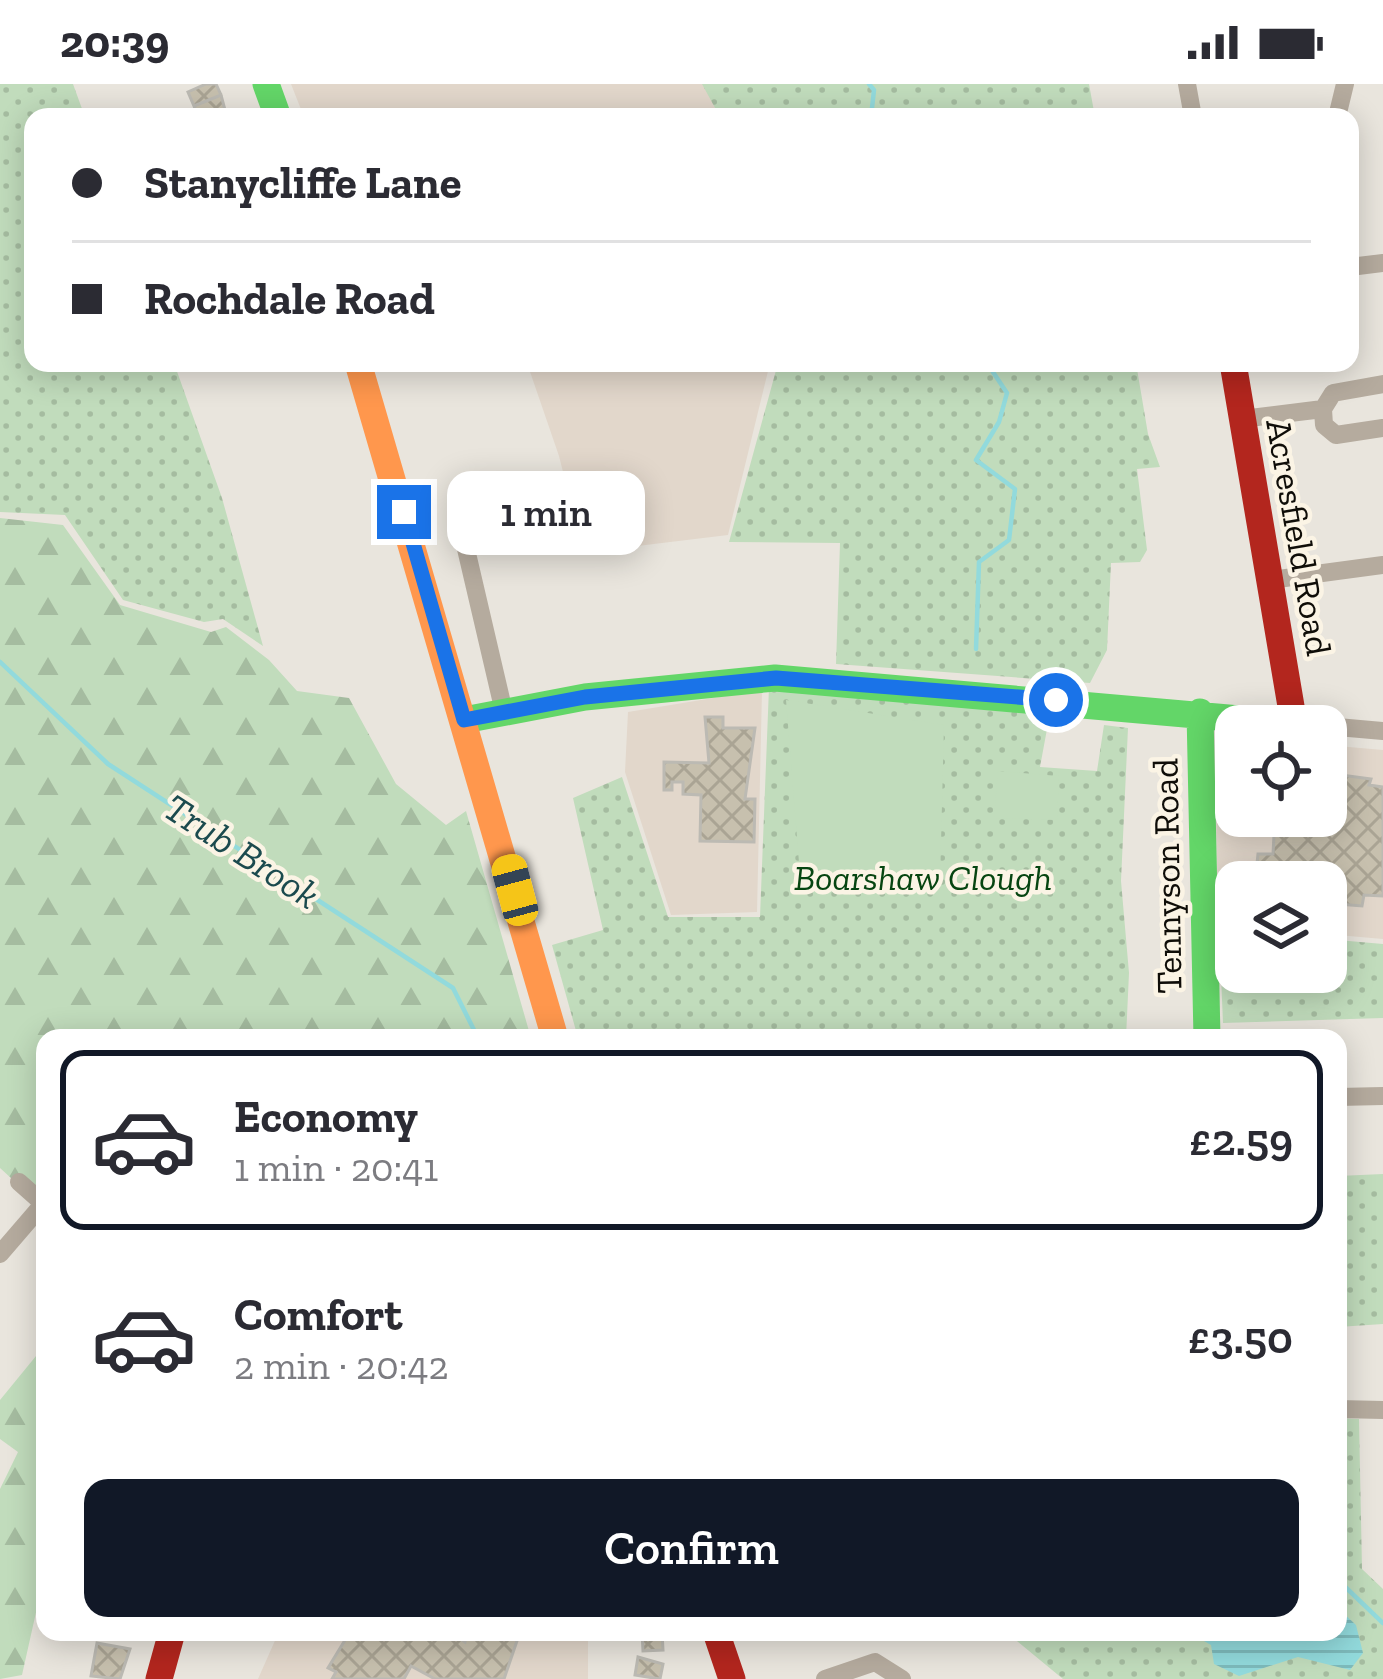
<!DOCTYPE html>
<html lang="en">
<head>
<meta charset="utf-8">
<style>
  :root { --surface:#fff; --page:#f2f2f3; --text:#2b2b33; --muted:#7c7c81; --line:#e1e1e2; --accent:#111827 }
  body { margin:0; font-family:"Zilla Slab",serif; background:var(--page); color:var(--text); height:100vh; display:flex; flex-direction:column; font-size:45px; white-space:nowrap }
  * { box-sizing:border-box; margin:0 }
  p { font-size:39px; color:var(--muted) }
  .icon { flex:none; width:66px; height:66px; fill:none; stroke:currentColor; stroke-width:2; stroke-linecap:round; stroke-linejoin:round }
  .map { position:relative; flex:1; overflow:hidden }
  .details { position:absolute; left:36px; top:945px; width:1311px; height:612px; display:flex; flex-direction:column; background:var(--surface); border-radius:24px; box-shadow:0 6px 30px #0003 }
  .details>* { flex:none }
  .top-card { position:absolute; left:24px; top:24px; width:1335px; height:264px; border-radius:24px; box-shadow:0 6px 30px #0003; display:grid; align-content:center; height:264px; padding:0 48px; background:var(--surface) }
  .controls { position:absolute; left:1215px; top:621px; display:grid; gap:24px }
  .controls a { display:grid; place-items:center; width:132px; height:132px; border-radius:24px; background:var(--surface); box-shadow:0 6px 30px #0003; font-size:60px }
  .end { position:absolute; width:54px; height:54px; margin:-27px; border:15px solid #1a73e8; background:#fff; box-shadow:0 0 0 6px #fff }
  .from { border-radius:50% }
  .bubble { position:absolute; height:84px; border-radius:24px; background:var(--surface); box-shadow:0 6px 30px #0003; font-size:39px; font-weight:600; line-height:84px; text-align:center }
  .car { position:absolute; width:36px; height:72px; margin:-36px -18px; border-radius:15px; box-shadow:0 0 9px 3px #0007; background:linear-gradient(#f5c518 24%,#345 0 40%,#f5c518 0 76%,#345 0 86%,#f5c518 0) }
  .top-card b { display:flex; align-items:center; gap:42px; height:114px; font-size:45px }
  .top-card b+b { border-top:3px solid var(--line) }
  .top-card i { width:30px; height:30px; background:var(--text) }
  ul { padding:21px 0 0; list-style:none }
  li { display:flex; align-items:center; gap:36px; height:180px; margin:0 24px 18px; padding:0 24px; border:6px solid transparent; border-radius:24px }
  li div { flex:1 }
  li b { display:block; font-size:45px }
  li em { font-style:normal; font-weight:600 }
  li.current { border-color:var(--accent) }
  li>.icon { width:108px; height:108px; stroke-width:1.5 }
  .action { display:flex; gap:24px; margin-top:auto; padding:24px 48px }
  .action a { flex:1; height:138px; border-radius:24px; background:var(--accent); color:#fff; font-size:48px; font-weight:600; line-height:138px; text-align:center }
  .status { display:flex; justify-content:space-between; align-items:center; height:84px; padding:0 60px; background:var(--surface); direction:ltr }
  .status svg { height:33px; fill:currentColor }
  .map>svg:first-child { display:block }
  .education { fill:#e2d7cb }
  .green { fill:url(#green-dots) }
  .forest { fill:url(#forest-firs) }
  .pitch { fill:#c1dcbc }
  .water { fill:url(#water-rules) }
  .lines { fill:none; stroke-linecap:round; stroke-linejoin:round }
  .stream { stroke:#92dadc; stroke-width:4.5 }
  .building { fill:url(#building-cross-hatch); stroke:#bcbab3; stroke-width:3 }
  .street { stroke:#b5ab9e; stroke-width:18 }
  .fast { stroke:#63d668; stroke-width:27 }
  .slow { stroke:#ff974d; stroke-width:27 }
  .jam { stroke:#b3261e; stroke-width:27 }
  .route { stroke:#1a73e8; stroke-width:15 }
  .labels { text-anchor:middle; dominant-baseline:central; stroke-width:9; stroke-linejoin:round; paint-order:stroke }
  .street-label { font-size:36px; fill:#0f0d08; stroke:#fbf4e5 }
  .park-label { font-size:36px; font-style:italic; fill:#064511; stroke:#fbf4e5 }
  .water-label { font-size:39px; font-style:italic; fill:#1b4a4e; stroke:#fbf4e5 }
</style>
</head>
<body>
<div class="status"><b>20:39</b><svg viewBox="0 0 49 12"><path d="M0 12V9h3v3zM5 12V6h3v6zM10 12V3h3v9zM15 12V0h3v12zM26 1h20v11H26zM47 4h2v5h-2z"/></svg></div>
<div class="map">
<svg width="1383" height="1595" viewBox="0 0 1383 1595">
  <defs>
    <pattern id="green-dots" width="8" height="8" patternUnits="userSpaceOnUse" patternTransform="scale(3)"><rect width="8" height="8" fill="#c1dcbc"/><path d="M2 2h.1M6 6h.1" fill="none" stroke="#a5bca0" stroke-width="1.8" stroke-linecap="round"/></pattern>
    <pattern id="forest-firs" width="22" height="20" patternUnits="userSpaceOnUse" patternTransform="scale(3)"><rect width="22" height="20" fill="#c1dcbc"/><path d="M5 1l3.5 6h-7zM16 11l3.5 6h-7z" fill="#a5bca0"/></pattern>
    <pattern id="water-rules" width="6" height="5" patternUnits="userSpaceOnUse" patternTransform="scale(3)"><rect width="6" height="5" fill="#92dadc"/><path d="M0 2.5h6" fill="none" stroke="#7dbabb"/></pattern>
    <pattern id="building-cross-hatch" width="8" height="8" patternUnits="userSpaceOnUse" patternTransform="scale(3)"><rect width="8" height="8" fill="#c7c0ae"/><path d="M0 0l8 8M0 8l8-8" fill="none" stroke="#aaa494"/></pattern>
  </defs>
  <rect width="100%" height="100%" fill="#e9e5dd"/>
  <path class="education" d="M291,0H707L729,33H304Z
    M527,279H770L728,451L596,467L581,459L559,372Z
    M762,606L757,828L671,831L625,688L628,628Z
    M1215,653H1236V732H1326V661L1383,666V855L1326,850V798H1236V842L1218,840Z
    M272,1548H588V1595H258L277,1552Z"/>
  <path class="green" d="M0,0H73L85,33H33V279H174L222,414L263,562L223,535L204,538L123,516L65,431L0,428Z
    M702,0H1089L1095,33H720Z
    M778,279H1136L1148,350L1160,383L1137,385L1147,466L1140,478L1111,479L1107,566L1090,599L836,580L840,459L729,458Z
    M769,603L1050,629L1040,683L1097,687L1104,641L1128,644L1121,797L1129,889L1126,954H578L552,861L603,846L573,714L622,693L668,833H760Z
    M1219,845L1236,847V888H1326V855L1383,860V934L1223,939Z
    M1383,1090V1240L1338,1243V1092Z
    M1338,1334L1359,1335L1362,1485L1383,1505V1595H1063L1006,1548H1338Z"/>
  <path class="forest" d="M0,434L63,441L120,521L211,548L226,543L269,576L297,607L349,614L396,700L446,741L466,727L531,954H45V1125L0,1084Z
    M45,1261V1452L38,1466L39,1515L22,1591L0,1595V1405L18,1368L0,1355V1316Z"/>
  <path class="pitch" d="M786,616L944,641L940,799L800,791Z
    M998,687L1059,692L1057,736L994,734Z"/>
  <path class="water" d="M1338,1524L1356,1541L1363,1569L1350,1586L1298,1573L1239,1592L1214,1580L1211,1561L1188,1548H1338Z"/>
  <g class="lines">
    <path class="stream" d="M869,0L874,6L871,33
      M976,565L979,478L1009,456L1015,405L976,376L999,338L1007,309L987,279
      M0,578L108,680L453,904L478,954
      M1338,1496L1383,1539"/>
  </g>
  <path class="building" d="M206,0H216L221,11L194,22L188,8Z
    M221,11L225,26L198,33L194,22Z
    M705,633H723V644H755L745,715H755L754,758L700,757L701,711L683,710V698H672V706H664V678L709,679Z
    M1326,689L1371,695L1369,701L1383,703V812L1364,811L1362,822L1326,819V798H1255L1258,770H1273L1275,732H1326Z
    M350,1548L361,1554L365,1548H451L465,1558L468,1548H520L504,1595H435L411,1582L404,1595H332L336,1588L328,1584Z
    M642,1548H662L663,1566L643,1567Z
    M97,1559L130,1565L120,1595L91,1592Z
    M638,1573L663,1580L660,1595L635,1591Z"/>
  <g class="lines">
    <path class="street" d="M1187,0L1193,33
      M1337,33L1345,0
      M1350,183L1383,179
      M1383,300L1333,309L1323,325L1324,341L1336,351L1383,344
      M1242,335L1323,325
      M466,465L504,628
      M1270,496L1383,481
      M1326,642L1383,647
      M1338,1013L1383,1012
      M19,1098L45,1121
      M0,1170L43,1120
      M1338,1325L1383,1326
      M825,1595L875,1578L902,1595"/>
    <path class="fast" d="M266,0L278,33
      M1200,628L1207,954
      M464,636L585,613L775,594L1321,642"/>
    <path class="slow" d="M358,279L555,954"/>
    <path class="jam" d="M1233,279L1294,640
      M716,1548L732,1595
      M159,1595L172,1548"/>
  </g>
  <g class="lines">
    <path class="route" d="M404,428L464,636L585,613L776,594L1056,616"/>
  </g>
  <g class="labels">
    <g class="street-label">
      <text transform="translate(1299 453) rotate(80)">Acresfield Road</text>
      <text transform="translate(1167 792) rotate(-91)">Tennyson Road</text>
    </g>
    <g class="park-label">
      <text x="923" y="793">Boarshaw Clough</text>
    </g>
    <g class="water-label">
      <text transform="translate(242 767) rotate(33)">Trub Brook</text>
    </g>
  </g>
</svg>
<div class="controls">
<a><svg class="icon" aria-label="locate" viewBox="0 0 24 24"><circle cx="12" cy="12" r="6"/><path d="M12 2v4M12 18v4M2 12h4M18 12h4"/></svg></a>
<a><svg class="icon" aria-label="layers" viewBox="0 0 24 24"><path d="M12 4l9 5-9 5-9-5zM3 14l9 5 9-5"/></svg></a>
</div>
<i class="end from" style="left:1056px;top:616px"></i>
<i class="end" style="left:404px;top:428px"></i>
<div class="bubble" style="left:447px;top:387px;width:198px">1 min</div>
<i class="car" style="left:515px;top:806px;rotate:345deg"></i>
<div class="top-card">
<b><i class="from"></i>Stanycliffe Lane</b>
<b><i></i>Rochdale Road</b>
</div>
<section class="details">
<ul>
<li class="current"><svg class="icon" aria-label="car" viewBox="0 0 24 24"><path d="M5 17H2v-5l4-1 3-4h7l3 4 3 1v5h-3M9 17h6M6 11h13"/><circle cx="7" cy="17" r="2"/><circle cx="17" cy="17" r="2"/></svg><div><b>Economy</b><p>1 min · 20:41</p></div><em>£2.59</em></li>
<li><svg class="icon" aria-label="car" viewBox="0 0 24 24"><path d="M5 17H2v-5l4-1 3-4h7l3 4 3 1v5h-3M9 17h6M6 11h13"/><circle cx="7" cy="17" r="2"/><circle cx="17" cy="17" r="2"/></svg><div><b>Comfort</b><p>2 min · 20:42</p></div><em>£3.50</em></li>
</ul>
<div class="action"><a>Confirm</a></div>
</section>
</div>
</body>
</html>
